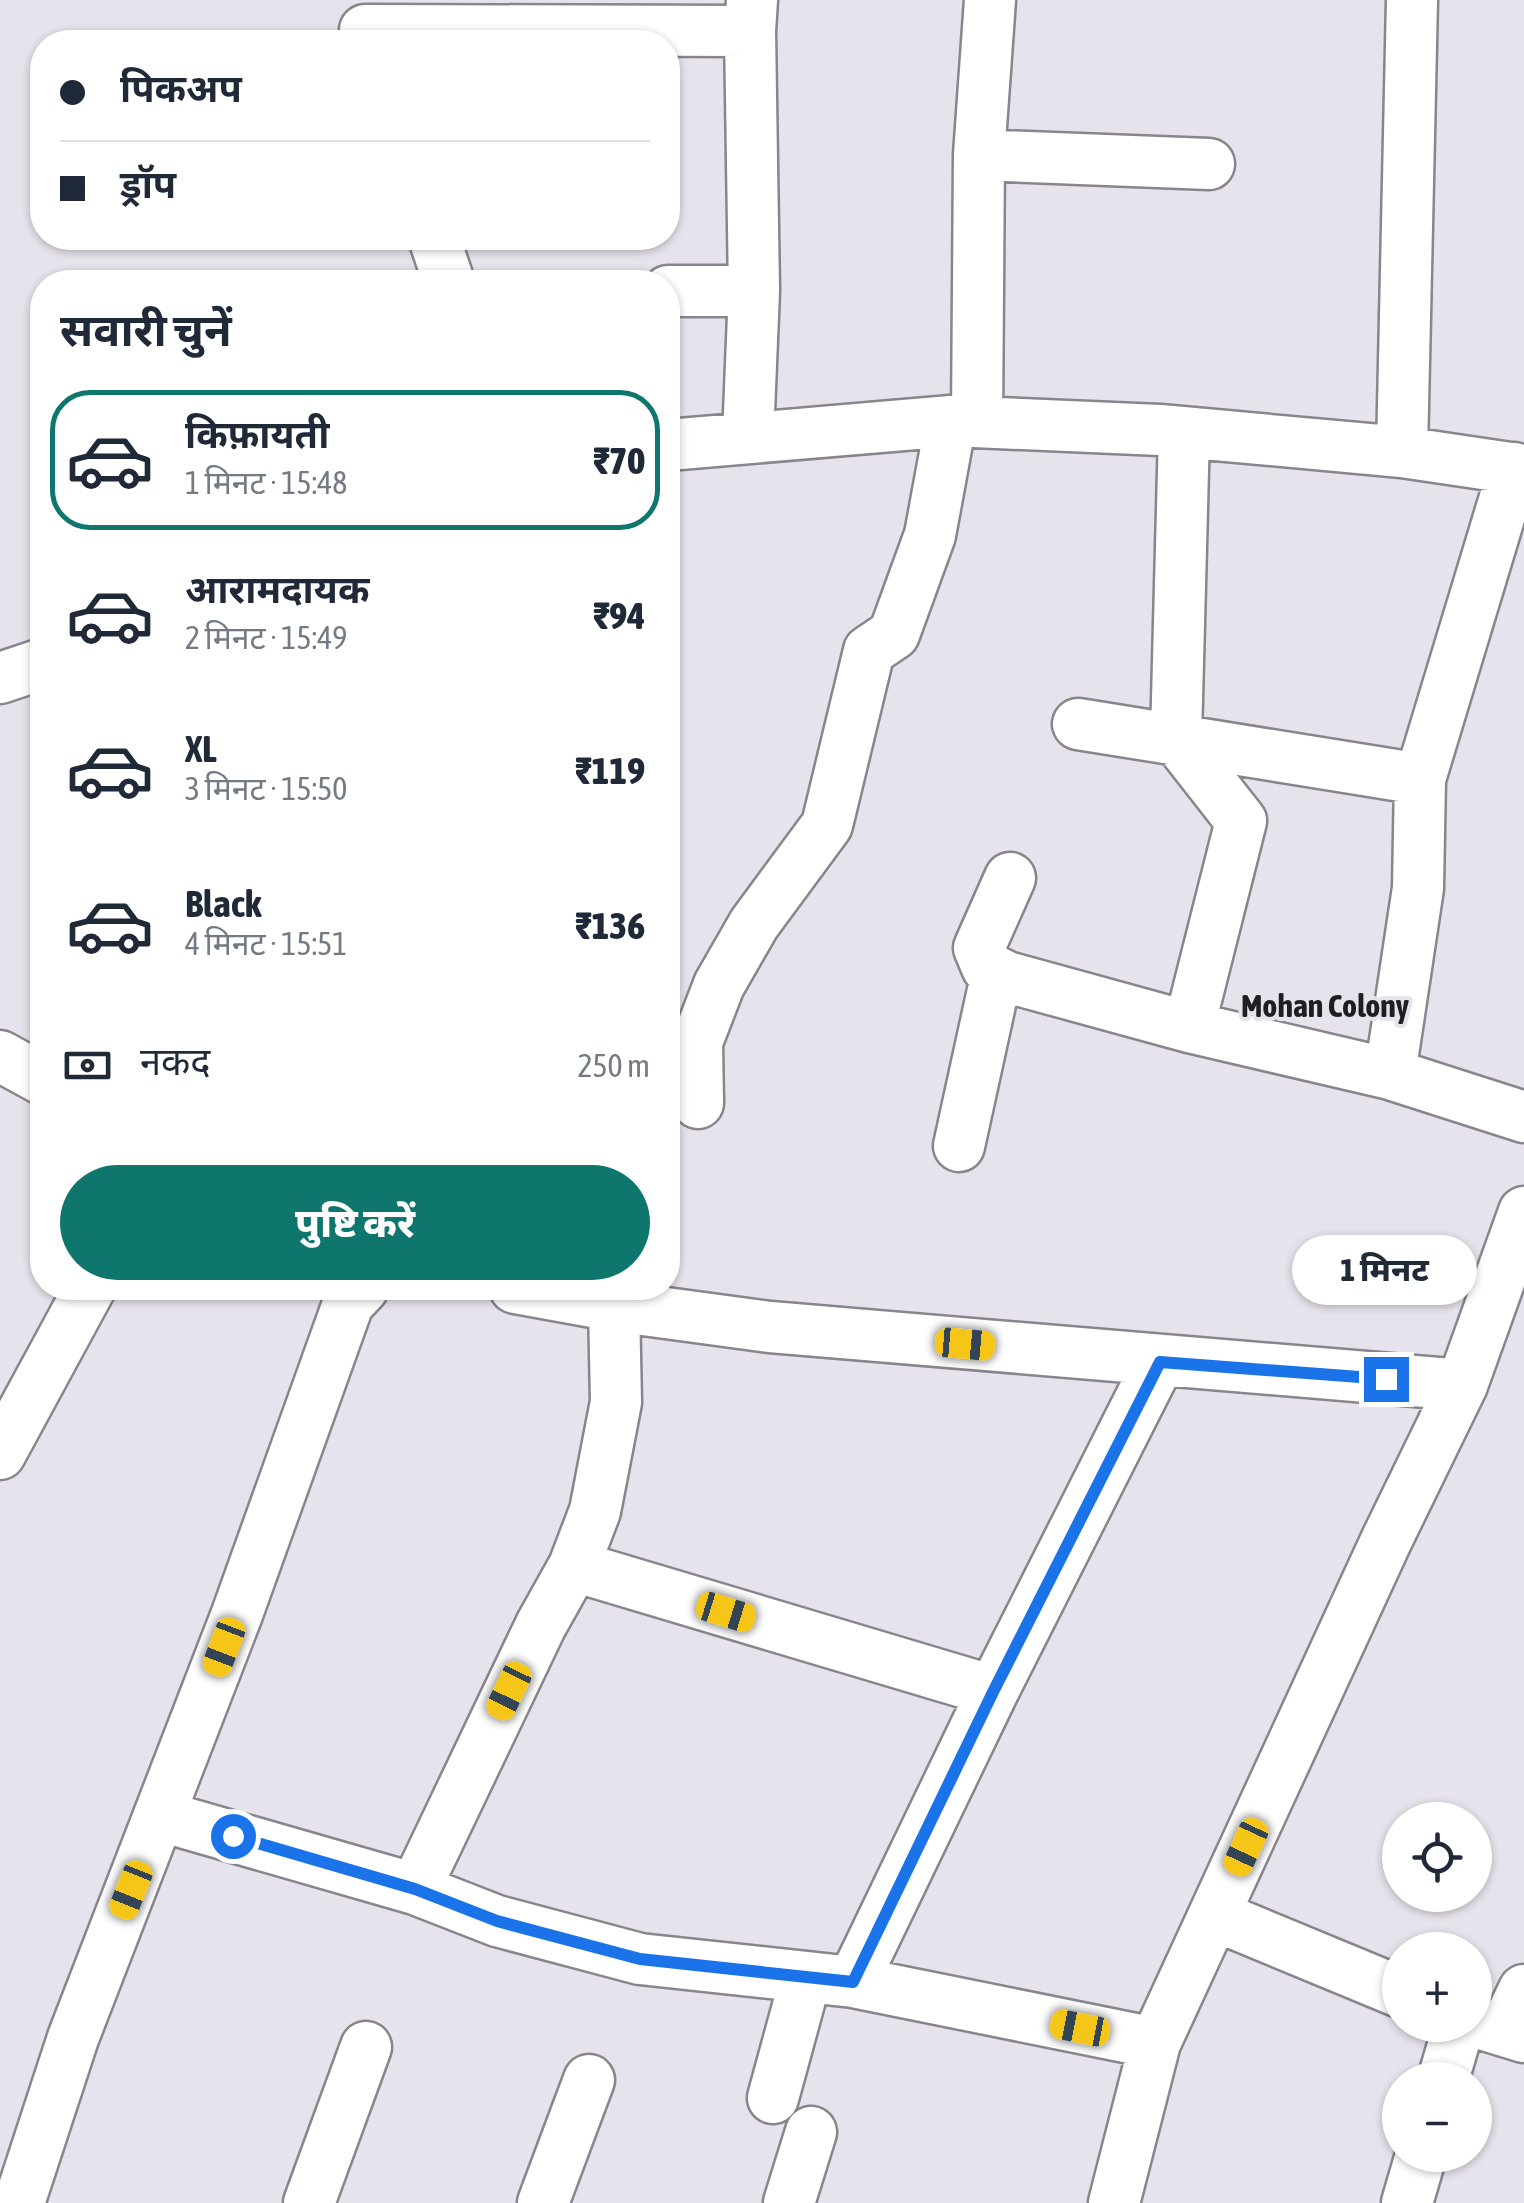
<!DOCTYPE html>
<html lang="hi">
<head>
<meta charset="utf-8">
<style>
  :root { --surface:#fff; --page:#f2f2f3; --text:#1f2937; --muted:#747a83; --line:#e0e1e3; --accent:#0f766e }
  body { margin:0; font-family:"Asap Condensed","Noto Sans Devanagari",sans-serif; background:var(--page); color:var(--text); height:100vh; display:flex; flex-direction:column; font-size:38px; white-space:nowrap }
  * { box-sizing:border-box; margin:0 }
  p { font-size:32px; color:var(--muted) }
  .icon { flex:none; width:55px; height:55px; fill:none; stroke:currentColor; stroke-width:2; stroke-linecap:round; stroke-linejoin:round }
  .map { position:relative; flex:1; overflow:hidden }
  .details { position:absolute; left:30px; top:270px; width:650px; height:1030px; display:flex; flex-direction:column; background:var(--surface); border-radius:40px; box-shadow:0 2px 8px #0004 }
  .details>* { flex:none }
  .banner { position:absolute; left:30px; top:30px; width:650px; height:220px; border-radius:40px; box-shadow:0 2px 8px #0004; display:grid; align-content:center; height:220px; padding:0 30px; background:var(--surface) }
  .controls { position:absolute; left:1382px; top:1802px; display:grid; gap:20px }
  .controls a { display:grid; place-items:center; width:110px; height:110px; border-radius:50%; background:var(--surface); box-shadow:0 2px 8px #0004; font-size:50px }
  .end { position:absolute; width:45px; height:45px; margin:-22px; border:12px solid #1a73e8; background:#fff; box-shadow:0 0 0 5px #fff }
  .from { border-radius:50% }
  .bubble { position:absolute; height:70px; border-radius:35px; background:var(--surface); box-shadow:0 2px 8px #0004; font-size:32px; font-weight:800; line-height:70px; text-align:center }
  .car { position:absolute; width:30px; height:60px; margin:-30px -15px; border-radius:12px; box-shadow:0 0 8px 2px #0007; background:linear-gradient(#f5c518 24%,#345 0 40%,#f5c518 0 76%,#345 0 86%,#f5c518 0) }
  .banner b { display:flex; align-items:center; gap:35px; height:95px; font-size:38px }
  .banner b+b { border-top:2px solid var(--line) }
  .banner i { width:25px; height:25px; background:var(--text) }
  ul { padding:0; list-style:none }
  li { display:flex; align-items:center; gap:30px; height:140px; margin:0 20px 15px; padding:0 10px; border:5px solid transparent; border-radius:40px }
  li div { flex:1 }
  li b { display:block; font-size:38px }
  li em { font-style:normal; font-weight:800 }
  li.on { border-color:var(--accent) }
  li>.icon { width:90px; height:90px; stroke-width:1.5 }
  h2 { padding:0 30px; font-size:45px; line-height:120px }
  .pay { display:flex; align-items:center; gap:25px; height:110px; padding:0 30px; font-size:38px }
  .pay p { margin-inline-start:auto }
  .action { display:flex; gap:20px; margin-top:auto; padding:20px 30px }
  .action a { flex:1; height:115px; border-radius:60px; background:var(--accent); color:#fff; font-size:40px; font-weight:800; line-height:115px; text-align:center }
  .map>svg:first-child { display:block }
  .lines { fill:none; stroke-linecap:round; stroke-linejoin:round }
  .street-casing { stroke:#88858d; stroke-width:55 }
  .street { stroke:#fff; stroke-width:50 }
  .route { stroke:#1a73e8; stroke-width:12 }
  .labels { text-anchor:middle; dominant-baseline:central; stroke-width:8; stroke-linejoin:round; paint-order:stroke }
  .neighbourhood-label { font-size:32px; font-weight:bold; fill:#1f1e21; stroke:#e7e3ec }
</style>
</head>
<body>
<div class="map">
<svg width="1524" height="2203" viewBox="0 0 1524 2203">
  <rect width="100%" height="100%" fill="#e7e3ec"/>
  <g class="lines">
    <g class="street-casing">
      <path id="street" d="M365,30L750,31L752,0
        M979,155L1209,164
        M434,238L449,282
        M668,291H754
        M977,422L979,155L990,0
        M1184,432L1176,738L1241,821L1189,1027
        M748,437L754,291L750,31
        M668,445L951,421L1160,430L1402,452L1524,470
        M1402,452L1412,0
        M0,678L42,664
        M1078,724L1420,779
        M1010,878L979,948L987,967L1007,977L1189,1027L1390,1074L1524,1117
        M0,1056L42,1079
        M1390,1074L1418,888L1420,779L1514,468
        M698,1103L697,1042L719,985L754,924L827,825L869,651L894,634L930,535L951,421
        M959,1146L997,972
        M515,1288L614,1306
        M0,1454L90,1288
        M574,1566L993,1691L853,1982
        M993,1691L1159,1362
        M161,1816L415,1889
        M1214,1915L1400,1992
        M1475,2022L1524,2037
        M1504,2031L1524,1990
        M1155,2043L853,1982L640,1959L497,1921L415,1889L541,1625L574,1566L595,1511L616,1402L614,1306L770,1327L1462,1385
        M1443,2080L1459,2025
        M773,2098L806,1977
        M19,2203L73,2038L237,1614L348,1304L363,1288
        M309,2203L366,2047
        M543,2203L589,2080
        M789,2203L811,2132
        M1114,2203L1155,2043L1386,1541L1462,1385L1524,1212
        M1407,2203L1421,2155"/>
    </g>
    <use href="#street" class="street"/>
  </g>
  <g class="lines">
    <path class="route" d="M233,1836L415,1889L497,1921L640,1959L853,1982L993,1692L1160,1362L1386,1379"/>
  </g>
  <g class="labels">
    <g class="neighbourhood-label">
      <text x="1325" y="1005">Mohan Colony</text>
    </g>
  </g>
</svg>
<div class="controls">
<a><svg class="icon" aria-label="locate" viewBox="0 0 24 24"><circle cx="12" cy="12" r="6"/><path d="M12 2v4M12 18v4M2 12h4M18 12h4"/></svg></a>
<a>+</a>
<a>−</a>
</div>
<i class="end from" style="left:233px;top:1836px"></i>
<i class="end" style="left:1386px;top:1379px"></i>
<div class="bubble" style="left:1292px;top:1235px;width:185px">1 मिनट</div>
<i class="car" style="left:965px;top:1344px;rotate:95deg"></i>
<i class="car" style="left:726px;top:1612px;rotate:107deg"></i>
<i class="car" style="left:224px;top:1647px;rotate:201deg"></i>
<i class="car" style="left:509px;top:1691px;rotate:206deg"></i>
<i class="car" style="left:1246px;top:1847px;rotate:205deg"></i>
<i class="car" style="left:131px;top:1890px;rotate:202deg"></i>
<i class="car" style="left:1080px;top:2028px;rotate:281deg"></i>
<div class="banner">
<b><i class="from"></i>पिकअप</b>
<b><i></i>ड्रॉप</b>
</div>
<section class="details">
<h2>सवारी चुनें</h2>
<ul>
<li class="on"><svg class="icon" aria-label="car" viewBox="0 0 24 24"><path d="M5 17H2v-5l4-1 3-4h7l3 4 3 1v5h-3M9 17h6M6 11h13"/><circle cx="7" cy="17" r="2"/><circle cx="17" cy="17" r="2"/></svg><div><b>किफ़ायती</b><p>1 मिनट · 15:48</p></div><em>₹70</em></li>
<li><svg class="icon" aria-label="car" viewBox="0 0 24 24"><path d="M5 17H2v-5l4-1 3-4h7l3 4 3 1v5h-3M9 17h6M6 11h13"/><circle cx="7" cy="17" r="2"/><circle cx="17" cy="17" r="2"/></svg><div><b>आरामदायक</b><p>2 मिनट · 15:49</p></div><em>₹94</em></li>
<li><svg class="icon" aria-label="car" viewBox="0 0 24 24"><path d="M5 17H2v-5l4-1 3-4h7l3 4 3 1v5h-3M9 17h6M6 11h13"/><circle cx="7" cy="17" r="2"/><circle cx="17" cy="17" r="2"/></svg><div><b>XL</b><p>3 मिनट · 15:50</p></div><em>₹119</em></li>
<li><svg class="icon" aria-label="car" viewBox="0 0 24 24"><path d="M5 17H2v-5l4-1 3-4h7l3 4 3 1v5h-3M9 17h6M6 11h13"/><circle cx="7" cy="17" r="2"/><circle cx="17" cy="17" r="2"/></svg><div><b>Black</b><p>4 मिनट · 15:51</p></div><em>₹136</em></li>
</ul>
<div class="pay"><svg class="icon" aria-label="cash" viewBox="0 0 24 24"><path d="M3 7h18v10H3z"/><circle cx="12" cy="12" r="2"/></svg>नकद<p>250 m</p></div>
<div class="action"><a>पुष्टि करें</a></div>
</section>
</div>
</body>
</html>
